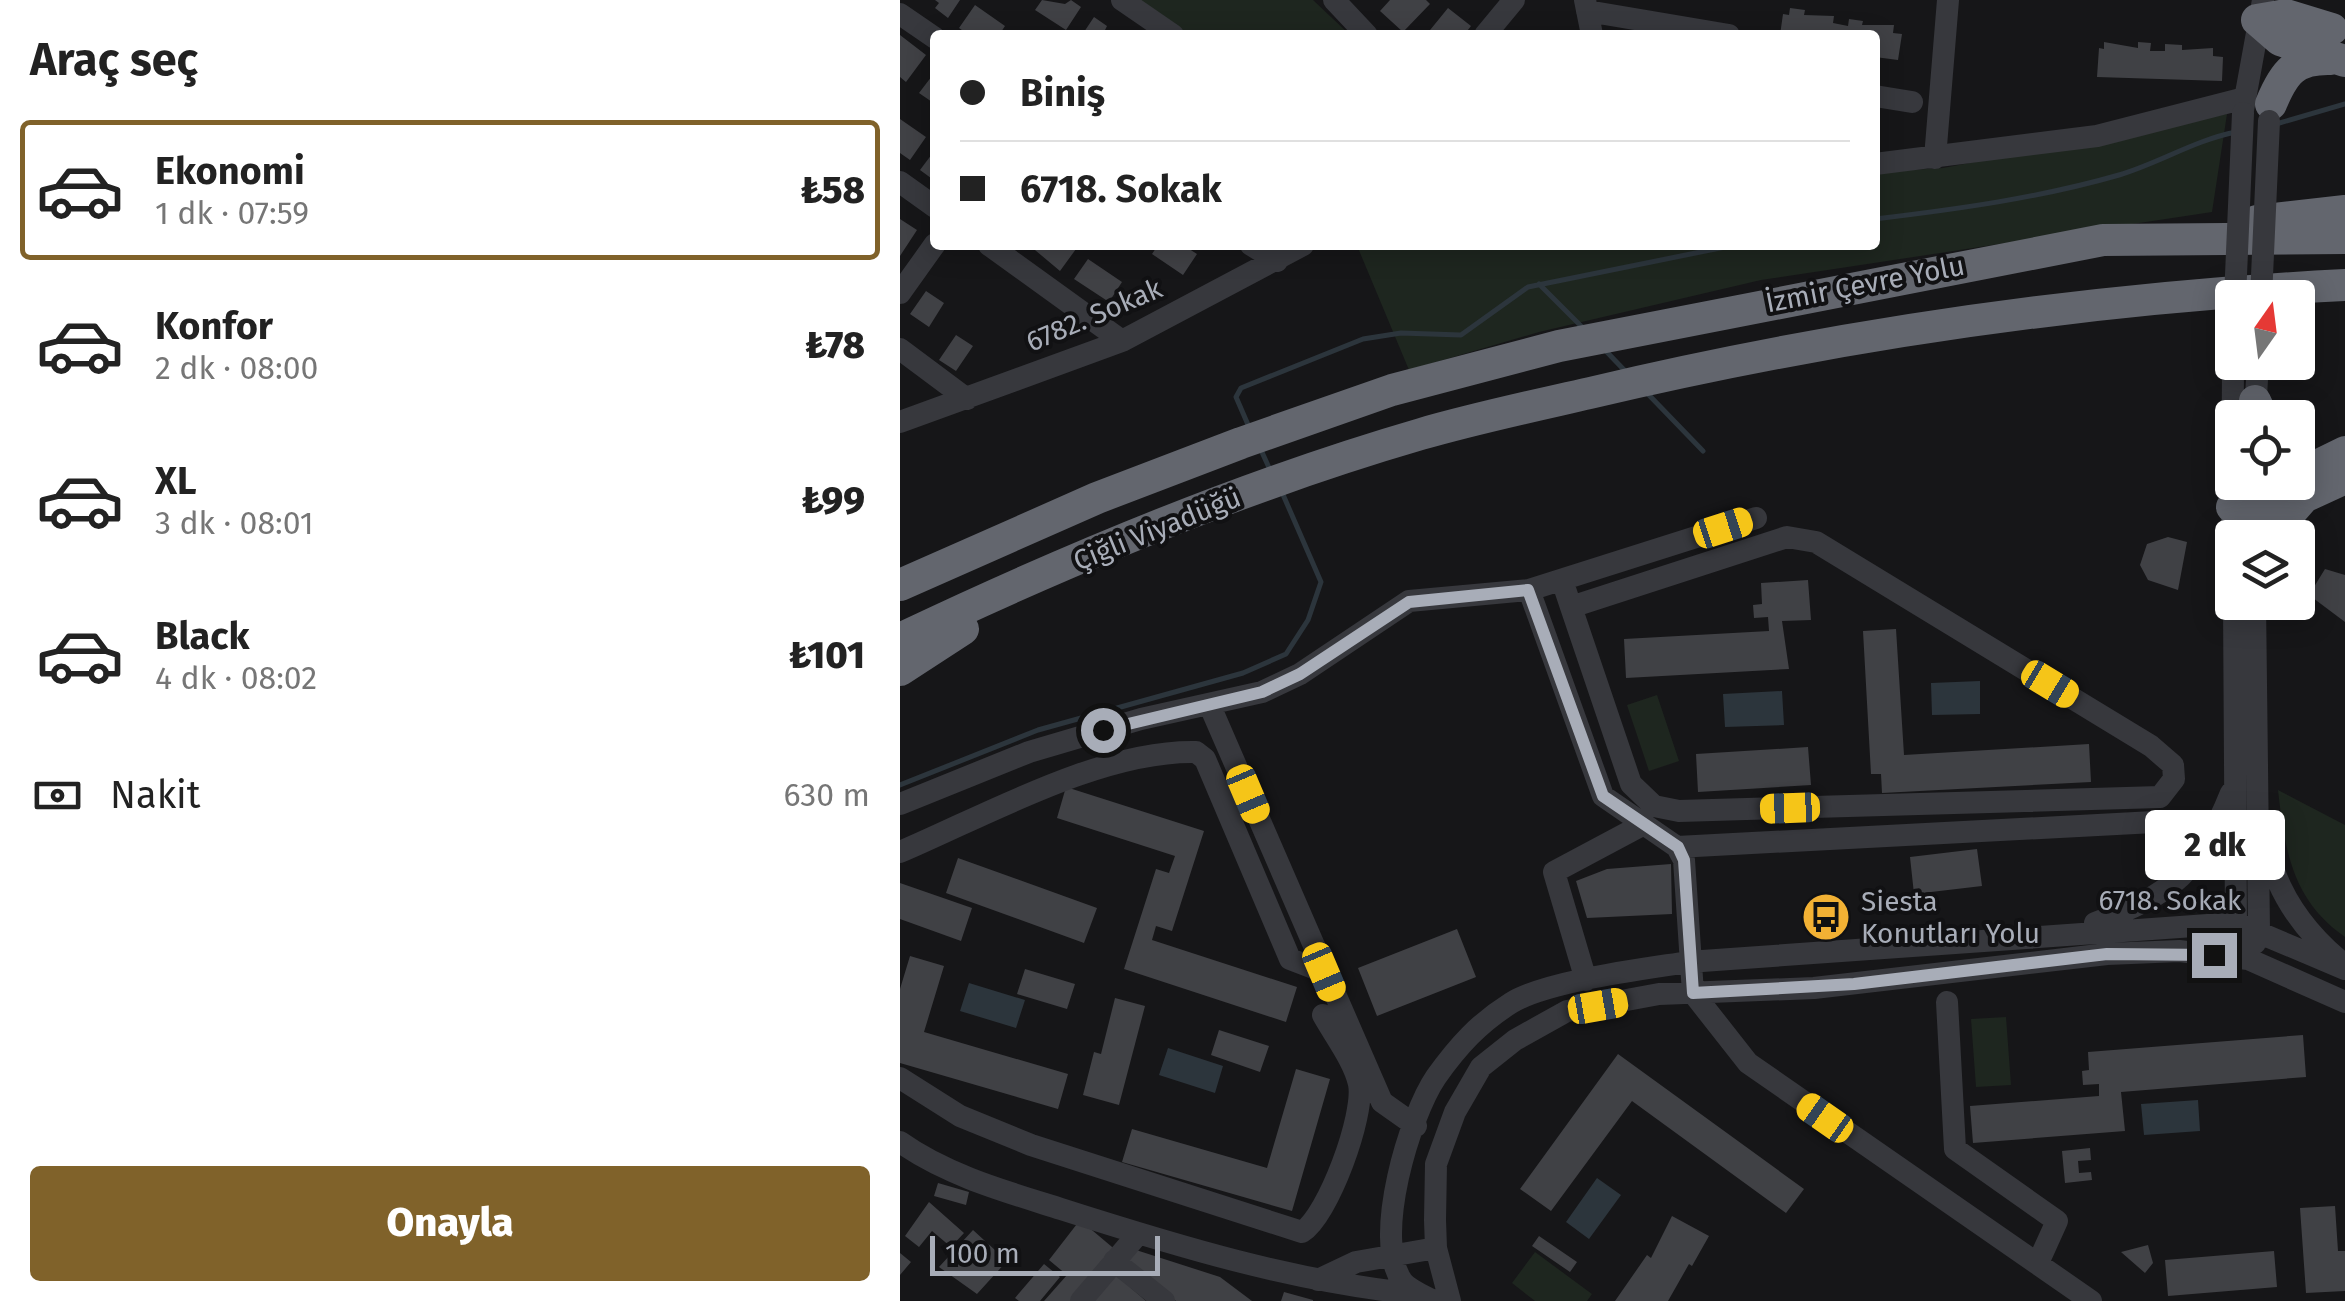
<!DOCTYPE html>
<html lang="tr">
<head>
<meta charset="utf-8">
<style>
  :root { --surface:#fff; --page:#f6f6f6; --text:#222; --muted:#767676; --line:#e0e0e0; --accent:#80622a }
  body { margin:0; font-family:"Fira Sans",sans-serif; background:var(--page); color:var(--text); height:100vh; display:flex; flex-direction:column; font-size:38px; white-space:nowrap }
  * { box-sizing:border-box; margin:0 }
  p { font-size:32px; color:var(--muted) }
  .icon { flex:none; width:55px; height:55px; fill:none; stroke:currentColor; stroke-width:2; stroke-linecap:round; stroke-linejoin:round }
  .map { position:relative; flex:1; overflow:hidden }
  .details { display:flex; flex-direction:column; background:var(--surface); width:900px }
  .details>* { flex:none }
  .top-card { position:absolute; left:30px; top:30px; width:950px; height:220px; border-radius:10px; box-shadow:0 5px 25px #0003; display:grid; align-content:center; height:220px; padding:0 30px; background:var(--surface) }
  .needle { width:65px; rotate:14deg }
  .buttons { position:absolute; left:1315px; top:280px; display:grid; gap:20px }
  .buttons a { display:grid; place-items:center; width:100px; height:100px; border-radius:10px; background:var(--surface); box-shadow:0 5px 25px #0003; font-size:50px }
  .scale { position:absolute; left:30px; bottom:25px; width:230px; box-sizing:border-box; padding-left:10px; border:5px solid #a8adb8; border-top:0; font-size:28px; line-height:35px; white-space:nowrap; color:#a8adb8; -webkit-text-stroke:8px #111113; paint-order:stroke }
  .end { position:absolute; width:45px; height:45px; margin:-22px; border:12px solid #a8adb8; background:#111; box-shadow:0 0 0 5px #111 }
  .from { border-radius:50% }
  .bubble { position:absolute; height:70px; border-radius:10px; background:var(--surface); box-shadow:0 5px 25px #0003; font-size:32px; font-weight:800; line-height:70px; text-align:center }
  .car { position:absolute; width:30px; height:60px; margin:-30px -15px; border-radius:12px; box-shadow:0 0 8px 2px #0007; background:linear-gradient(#f5c518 24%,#345 0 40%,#f5c518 0 76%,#345 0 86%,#f5c518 0) }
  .top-card b { display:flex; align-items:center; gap:35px; height:95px; font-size:38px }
  .top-card b+b { border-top:2px solid var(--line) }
  .top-card i { width:25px; height:25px; background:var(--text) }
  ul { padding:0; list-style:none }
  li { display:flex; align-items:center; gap:30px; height:140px; margin:0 20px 15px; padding:0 10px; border:5px solid transparent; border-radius:10px }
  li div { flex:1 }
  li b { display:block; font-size:38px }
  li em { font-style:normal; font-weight:800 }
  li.selected { border-color:var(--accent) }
  li>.icon { width:90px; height:90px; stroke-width:1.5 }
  h2 { padding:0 30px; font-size:45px; line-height:120px }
  .pay { display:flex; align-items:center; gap:25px; height:110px; padding:0 30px; font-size:38px }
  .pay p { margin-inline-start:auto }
  .button { display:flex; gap:20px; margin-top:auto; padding:20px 30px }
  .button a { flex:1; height:115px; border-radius:10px; background:var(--accent); color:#fff; font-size:40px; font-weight:800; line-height:115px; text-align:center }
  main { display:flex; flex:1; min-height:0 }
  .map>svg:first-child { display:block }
  .green { fill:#1e261f }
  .water { fill:#2c353c }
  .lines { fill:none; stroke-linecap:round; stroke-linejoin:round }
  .stream { stroke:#2c353c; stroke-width:5 }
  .building { fill:#404145 }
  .minor { stroke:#37383d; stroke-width:22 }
  .highway { stroke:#63666e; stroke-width:32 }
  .minor-bridge { stroke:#37383d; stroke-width:22 }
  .route { stroke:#a8adb8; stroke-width:12 }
  .labels { text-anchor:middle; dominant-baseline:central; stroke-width:8; stroke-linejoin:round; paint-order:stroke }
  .street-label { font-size:28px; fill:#a8adb8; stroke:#111113 }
  .poi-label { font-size:28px; fill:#a8adb8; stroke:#111113; text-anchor:start }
</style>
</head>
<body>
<main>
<section class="details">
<h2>Araç seç</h2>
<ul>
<li class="selected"><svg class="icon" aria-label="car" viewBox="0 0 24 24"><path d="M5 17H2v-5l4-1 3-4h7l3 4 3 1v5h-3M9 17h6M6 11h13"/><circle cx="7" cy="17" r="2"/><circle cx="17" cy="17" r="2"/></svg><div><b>Ekonomi</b><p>1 dk · 07:59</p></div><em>₺58</em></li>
<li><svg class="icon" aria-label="car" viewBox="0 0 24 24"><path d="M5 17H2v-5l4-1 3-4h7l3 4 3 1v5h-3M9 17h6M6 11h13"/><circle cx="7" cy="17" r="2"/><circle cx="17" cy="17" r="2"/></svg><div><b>Konfor</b><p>2 dk · 08:00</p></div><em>₺78</em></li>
<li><svg class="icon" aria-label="car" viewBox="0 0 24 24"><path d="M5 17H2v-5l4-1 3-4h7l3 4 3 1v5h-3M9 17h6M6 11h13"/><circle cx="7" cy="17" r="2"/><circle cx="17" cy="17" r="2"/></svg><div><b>XL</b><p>3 dk · 08:01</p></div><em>₺99</em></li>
<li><svg class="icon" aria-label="car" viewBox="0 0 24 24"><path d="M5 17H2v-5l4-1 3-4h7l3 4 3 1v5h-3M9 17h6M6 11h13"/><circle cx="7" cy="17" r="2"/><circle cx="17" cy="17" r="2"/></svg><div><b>Black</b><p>4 dk · 08:02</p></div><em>₺101</em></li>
</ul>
<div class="pay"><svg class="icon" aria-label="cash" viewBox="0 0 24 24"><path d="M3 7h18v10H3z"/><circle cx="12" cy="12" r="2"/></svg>Nakit<p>630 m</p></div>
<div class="button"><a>Onayla</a></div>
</section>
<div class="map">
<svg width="1445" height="1301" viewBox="0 0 1445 1301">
  <rect width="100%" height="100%" fill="#161618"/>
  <path class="green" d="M233,0H413L450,35H281Z
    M1327,114L1312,212L861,280L639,332L509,370L458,248L975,245V172L1043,168Z
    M757,695L779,761L749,771L727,705Z
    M1378,790L1445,825V937C1392,900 1385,851 1378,790Z
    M1106,1017L1111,1085L1076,1087L1071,1019Z
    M635,1252L692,1294L687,1301H635L612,1283Z"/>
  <path class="water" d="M1080,681V714L1032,715L1031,683Z
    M882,691L884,725L825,727L823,694Z
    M69,983L125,1000L116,1028L60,1011Z
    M268,1048L323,1066L315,1093L259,1075Z
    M1298,1100L1300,1131L1244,1135L1241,1104Z
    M697,1178L721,1195L689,1239L666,1222Z"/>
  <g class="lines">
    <path class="stream" d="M1376,124L1445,104
      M975,219C1058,209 1139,198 1219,175C1259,163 1295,140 1336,132
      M639,284L682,327
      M704,349L728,374
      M746,392L803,451
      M349,427L336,397L341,388L463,339L501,333L561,335L628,287L835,245
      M361,450L371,472
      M0,785L138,730L343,673L386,654L408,620L421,582L381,490"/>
  </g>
  <path class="building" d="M35,0H60L48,18L35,8L39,3Z
    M142,0L165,4L171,0L181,7L166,30L135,10Z
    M490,0H526L530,4L503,32L480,11Z
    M75,5L105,26L99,35H69L59,28Z
    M548,8L571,26L564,35H526Z
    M890,8L905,10L904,15L934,16L933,23L948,26L949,19L963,21L962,25H994L993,33L1002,34L998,60L975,57V35H880L883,14L889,15Z
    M194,17L207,26L204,32L208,35L212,30L219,35H182Z
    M0,35L26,55L6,82L0,77Z
    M1204,42L1238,48V42L1251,43L1250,51H1265V44L1282,45V50L1313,48V56L1323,57L1322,81L1197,77L1199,48L1204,49Z
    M35,72V104L19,93Z
    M0,119L26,137L10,160L0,153Z
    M35,150V181L20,170Z
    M0,219L17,230L0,256Z
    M129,245H170L176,249L160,271Z
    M258,245H283L297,254L283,275L252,254Z
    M188,259L222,282L209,302L174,279Z
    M26,291L44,303L29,327L10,314Z
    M56,335L73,346L56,371L39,360Z
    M1268,537L1287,542L1278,590L1248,580L1240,565L1247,544Z
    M1425,569L1445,575V622L1409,595Z
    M908,580L911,620L882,621L889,669L726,678L724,639L869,631L868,617L854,618L853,605L862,604L861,583Z
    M996,629L1004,755L1189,744L1191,782L982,793L981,774H971L963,631Z
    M908,747L911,785L798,792L796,754Z
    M166,787L304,831L272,931L256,926L252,940L397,987L386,1022L224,969L256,869L269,873L275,856L157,818Z
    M1077,849L1082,886L1014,894L1010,857Z
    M58,858L197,908L184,943L46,893Z
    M771,864L772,914L687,918L676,881L707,869Z
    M0,883L72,908L61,941L0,919Z
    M557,929L576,977L477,1016L458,968Z
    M10,956L44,966L24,1032L168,1074L158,1109L0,1063V989Z
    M125,969L175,984L167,1009L117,994Z
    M215,998L245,1006L219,1105L183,1095L194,1052L201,1054Z
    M319,1030L369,1046L360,1072L311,1055Z
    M1403,1035L1406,1077L1221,1092L1225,1131L1073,1143L1070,1106L1199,1096V1084L1183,1085L1182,1071L1189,1070L1188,1052Z
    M718,1054L904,1189L886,1213L732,1101L651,1211L620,1189Z
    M396,1069L430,1079L392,1211L222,1162L232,1129L367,1168Z
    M1190,1148L1191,1160L1178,1161L1179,1173L1191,1172L1192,1180L1165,1183L1162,1151Z
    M38,1183L69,1192L66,1205L34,1196Z
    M29,1202L64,1233L51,1247L32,1231L19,1247L5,1236Z
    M1435,1206L1438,1251H1445V1291L1406,1293L1400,1208Z
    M772,1216L809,1236L792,1266L789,1264L768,1301H715L747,1255L751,1258Z
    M180,1220L218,1252L175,1301H144L167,1275L149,1260Z
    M73,1230L107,1261L77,1294L39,1267Z
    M639,1236L677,1262L670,1272L632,1246Z
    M1248,1245L1253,1263L1245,1273L1221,1252Z
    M236,1250L320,1277L352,1301H276L226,1263Z
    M1374,1251L1377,1287L1268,1296L1265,1260Z
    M0,1253L11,1262L0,1275Z
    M144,1264L160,1277L140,1301H119L115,1298Z
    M217,1268L231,1288L246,1301H188Z
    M384,1292L413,1300V1301H381Z"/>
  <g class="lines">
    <path class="minor" d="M222,0L273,35
      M434,0L467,35
      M685,0L692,35
      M687,11L829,35
      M0,14L35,38
      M585,35L614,0
      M975,96L1012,102
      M1343,110L1363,0
      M1035,158L1048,0
      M975,164L1197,136L1345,98
      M0,182L35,207
      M89,245L222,341
      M351,245L377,261
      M0,293L35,244
      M0,349L67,399
      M1355,414L1358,362
      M0,422L222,341L403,245
      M1355,524V482
      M1332,574L1333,362
      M662,580L671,607L731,784L754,806L779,811L1260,797L1274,779L1273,765L1251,746L916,542L887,537L671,607
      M629,590L703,796L777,847L1254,822L1306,849
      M1334,602L1336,923L1341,938
      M310,706L482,1102L516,1126
      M0,804L129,752L241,719L362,692L400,674L509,601L629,590L856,518
      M1366,842C1375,890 1403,930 1440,961
      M777,847L784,860L793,993L848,1063L1191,1301
      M0,852C87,815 201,750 296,752L305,759L390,959L424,972
      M1195,923C1274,893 1299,872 1331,793
      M1355,943L1359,931L1355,602
      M686,980L654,872L744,824
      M1047,1002L1055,1149L1157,1221L1138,1263
      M0,1078L60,1116L131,1145L402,1232C428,1216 465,1115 459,1084C454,1061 434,1035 423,1015
      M0,1142C46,1175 107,1192 161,1209C277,1246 395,1282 517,1294
      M214,1261L264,1301
      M418,1280L456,1262L536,1248
      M181,1301L238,1234
      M534,1301C524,1296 509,1290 502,1281C472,1239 510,1115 536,1077C558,1046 579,1023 611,1003C646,981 744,969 788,962L1336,923L1445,969
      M550,1301L536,1248L535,1220L536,1164L555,1112L581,1067L615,1040L667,1011L759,994L914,988L1207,954L1279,951L1348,959L1445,1002"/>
    <path class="highway" d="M1357,20L1380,40L1445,61
      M1357,20L1386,15L1432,29
      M1371,104C1384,72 1395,58 1431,59
      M1357,221L1445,211
      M1355,401L1363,418
      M1398,475L1445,452
      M1332,507L1355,513L1399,499
      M1368,538L1404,497L1445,478
      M0,585L197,498L341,443L492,390L659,346L1203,240L1445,238
      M0,639C168,559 342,486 521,434C576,418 633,406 690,393C939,334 1189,298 1445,285
      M0,670L63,629"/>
    <path class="minor-bridge" d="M1335,298L1343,113
      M1361,298L1369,121"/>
  </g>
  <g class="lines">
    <path class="route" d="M203,730L362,692L400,674L509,602L628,590L703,796L778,847L784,860L793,993L954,984L1207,954L1314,955"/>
  </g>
  <defs>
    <g id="bus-disc" transform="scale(2.5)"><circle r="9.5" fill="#f2b134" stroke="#111113"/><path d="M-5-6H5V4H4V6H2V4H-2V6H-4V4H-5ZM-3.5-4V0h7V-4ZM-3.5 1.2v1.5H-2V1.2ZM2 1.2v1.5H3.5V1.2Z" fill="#111"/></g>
  </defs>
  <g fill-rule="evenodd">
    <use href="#bus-disc" x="926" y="917"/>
  </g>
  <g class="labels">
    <g class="street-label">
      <text transform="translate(965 284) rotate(-11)">İzmir Çevre Yolu</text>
      <text transform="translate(194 315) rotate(-23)">6782. Sokak</text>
      <text transform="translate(257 529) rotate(-22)">Çiğli Viyadüğü</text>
      <text x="1270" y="900">6718. Sokak</text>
    </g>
    <g class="poi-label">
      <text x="961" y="901">Siesta<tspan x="961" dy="32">Konutları Yolu</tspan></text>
    </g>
  </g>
</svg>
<div class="buttons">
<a><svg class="needle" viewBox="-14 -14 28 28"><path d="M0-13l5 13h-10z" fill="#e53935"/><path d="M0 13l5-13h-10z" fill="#767676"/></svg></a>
<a><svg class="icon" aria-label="locate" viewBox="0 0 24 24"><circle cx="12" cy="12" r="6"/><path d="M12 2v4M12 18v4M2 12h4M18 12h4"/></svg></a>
<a><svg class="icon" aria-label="layers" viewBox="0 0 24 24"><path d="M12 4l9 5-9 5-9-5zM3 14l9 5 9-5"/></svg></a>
</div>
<div class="scale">100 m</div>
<i class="end from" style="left:203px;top:730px"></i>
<i class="end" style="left:1314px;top:955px"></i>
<div class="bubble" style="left:1245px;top:810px;width:140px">2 dk</div>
<i class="car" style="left:823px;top:528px;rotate:72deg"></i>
<i class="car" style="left:1150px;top:684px;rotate:121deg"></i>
<i class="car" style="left:348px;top:794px;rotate:157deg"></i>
<i class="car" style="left:890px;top:808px;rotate:268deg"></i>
<i class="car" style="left:424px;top:972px;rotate:157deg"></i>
<i class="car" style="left:698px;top:1006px;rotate:80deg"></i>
<i class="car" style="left:925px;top:1118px;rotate:305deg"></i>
<div class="top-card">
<b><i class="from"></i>Biniş</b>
<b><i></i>6718. Sokak</b>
</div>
</div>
</main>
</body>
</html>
